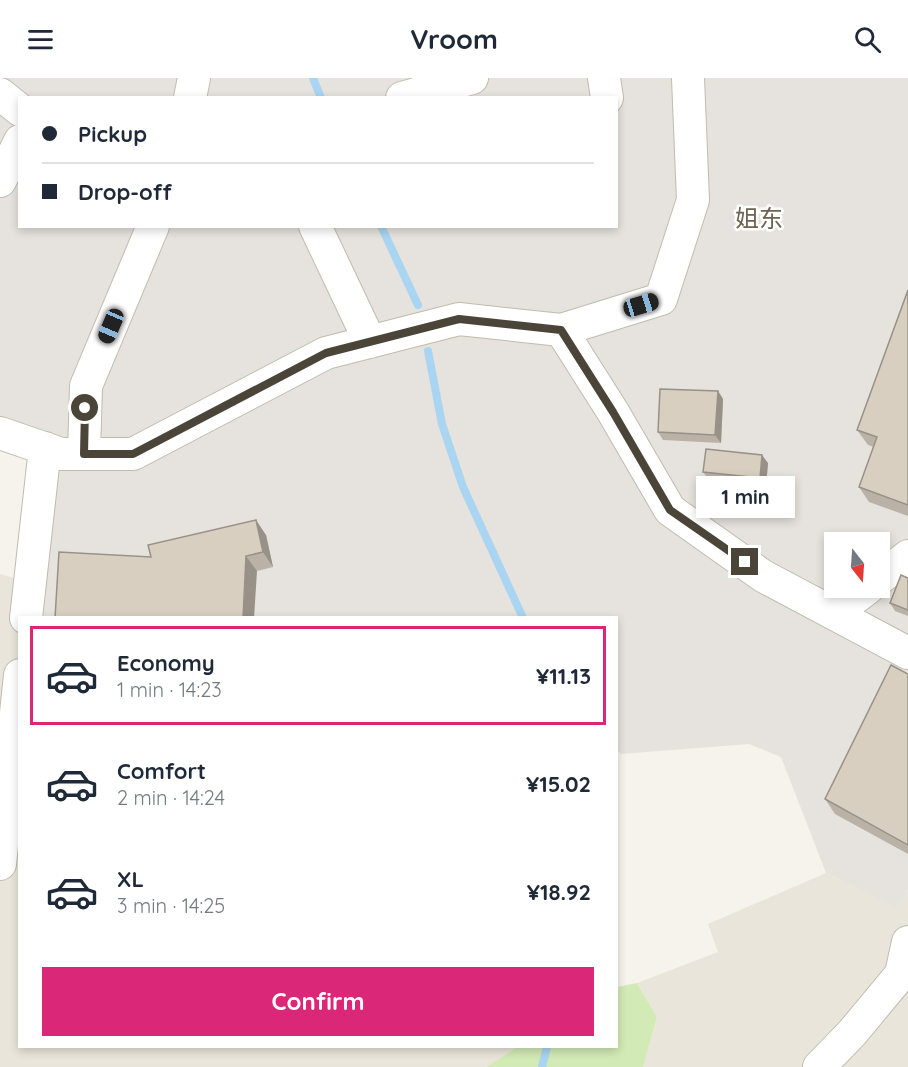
<!DOCTYPE html>
<html lang="en">
<head>
<meta charset="utf-8">
<style>
  :root { --surface:#fff; --page:#f2f2f3; --text:#1f2937; --muted:#747a83; --line:#e0e1e3; --accent:#db2777 }
  body { margin:0; font-family:Quicksand,"Noto Sans SC",sans-serif; background:var(--page); color:var(--text); height:100vh; display:flex; flex-direction:column; font-size:22px; white-space:nowrap }
  * { box-sizing:border-box; margin:0 }
  p { font-size:20px; color:var(--muted) }
  .icon { flex:none; width:33px; height:33px; fill:none; stroke:currentColor; stroke-width:2; stroke-linecap:round; stroke-linejoin:round }
  .map { position:relative; flex:1; overflow:hidden }
  .side { position:absolute; left:18px; top:538px; width:600px; height:432px; display:flex; flex-direction:column; background:var(--surface); border-radius:0px; box-shadow:0 3px 9px #0003 }
  .side>* { flex:none }
  .banner { position:absolute; left:18px; top:18px; width:600px; height:132px; border-radius:0px; box-shadow:0 3px 9px #0003; display:grid; align-content:center; height:132px; padding:0 24px; background:var(--surface) }
  .needle { width:39px; rotate:163deg }
  .fabs { position:absolute; left:824px; top:454px; display:grid; gap:12px }
  .fabs a { display:grid; place-items:center; width:66px; height:66px; border-radius:0px; background:var(--surface); box-shadow:0 3px 9px #0003; font-size:30px }
  .end { position:absolute; width:27px; height:27px; margin:-14px; border:8px solid #4b4439; background:#fff; box-shadow:0 0 0 3px #fff }
  .from { border-radius:50% }
  .bubble { position:absolute; height:42px; border-radius:0px; background:var(--surface); box-shadow:0 3px 9px #0003; font-size:20px; font-weight:700; line-height:42px; text-align:center }
  .car { position:absolute; width:18px; height:36px; margin:-18px -9px; border-radius:8px; box-shadow:0 0 4px 2px #0007; background:linear-gradient(#222 24%,#8ab4d8 0 40%,#222 0 76%,#8ab4d8 0 86%,#222 0) }
  .banner b { display:flex; align-items:center; gap:21px; height:57px; font-size:22px }
  .banner b+b { border-top:2px solid var(--line) }
  .banner i { width:15px; height:15px; background:var(--text) }
  ul { padding:10px 0 0; list-style:none }
  li { display:flex; align-items:center; gap:18px; height:99px; margin:0 12px 9px; padding:0 12px; border:3px solid transparent; border-radius:0px }
  li div { flex:1 }
  li b { display:block; font-size:22px }
  li em { font-style:normal; font-weight:700 }
  li.selected { border-color:var(--accent) }
  li>.icon { width:54px; height:54px; stroke-width:1.5 }
  .button { display:flex; gap:12px; margin-top:auto; padding:12px 24px }
  .button a { flex:1; height:69px; border-radius:0px; background:var(--accent); color:#fff; font-size:24px; font-weight:700; line-height:69px; text-align:center }
  header { display:flex; justify-content:space-between; align-items:center; height:78px; padding:0 24px; background:var(--surface); font-size:27px; font-weight:700 }
  .map>svg:first-child { display:block }
  .residential { fill:#eae5da }
  .industrial { fill:#e6e2dd; fill-rule:evenodd }
  .green { fill:#d2eab5 }
  .lines { fill:none; stroke-linecap:round; stroke-linejoin:round }
  .stream { stroke:#a9d4f2; stroke-width:8 }
  .minor-casing { stroke:#c2bbae; stroke-width:34 }
  .minor { stroke:#fff; stroke-width:32 }
  .wall { fill:#bab2a6 }
  .shaded-wall { fill:#979187 }
  .building { fill:#d8cfc1; stroke:#979187; stroke-width:1.5 }
  .route { stroke:#4b4439; stroke-width:8 }
  .labels { text-anchor:middle; dominant-baseline:central; stroke-width:5; stroke-linejoin:round; paint-order:stroke }
  .quarter-label { font-size:24px; fill:#6e6250; stroke:#fff }
</style>
</head>
<body>
<header><svg class="icon" aria-label="menu" viewBox="0 0 24 24"><path d="M4 6h16M4 12h16M4 18h16"/></svg>Vroom<svg class="icon" aria-label="search" viewBox="0 0 24 24"><circle cx="10" cy="10" r="6"/><path d="M15 15l6 6"/></svg></header>
<div class="map">
<svg width="908" height="989" viewBox="0 0 908 989">
  <rect width="100%" height="100%" fill="#f6f3ec"/>
  <path class="residential" d="M0,496L43,508L20,540V969H517L486,989H0Z
    M826,795L895,828L908,812V989H643L657,939L637,905L718,874L708,846Z"/>
  <path class="industrial" d="M0,0H908V812L896,829L826,795L781,679L749,666L621,676L617,672L616,540H40L43,508L60,390L0,372ZM20,20H616V148H20ZM834,465H879V510H834Z"/>
  <path class="green" d="M637,905L657,939L643,989H486L517,969H616L617,909Z"/>
  <g class="lines">
    <path class="stream" d="M313,0L321,20
      M381,148L418,227
      M428,273L442,346L463,409L523,540
      M542,989L547,969"/>
    <g class="minor-casing">
      <path id="minor" d="M604,0L607,20
        M0,16L20,32
        M190,20L194,0
        M402,20L472,0
        M0,103L20,63
        M315,148L370,264
        M561,252L613,334L670,432L763,498L908,575
        M0,355L61,376H133L326,275L459,241L561,252L661,221L693,122L688,0
        M84,376L86,308L153,148
        M879,501L908,478
        M835,535L868,510
        M26,540L45,370
        M0,786L20,597
        M819,989L852,955L901,896L908,864"/>
    </g>
    <use href="#minor" class="minor"/>
  </g>
  <path class="wall" d="M908,212V438L869,424L859,409L874,369L868,367L857,352Z
    M718,313L723,321L721,365L663,362L658,354Z
    M768,385L766,408L709,402L703,394Z
    M266,457L273,489L257,493L151,479Z
    M908,500V538L895,533L890,525Z
    M908,596V776L835,736L825,721Z"/>
  <path class="shaded-wall" d="M718,313L723,321L721,365L715,357Z
    M762,377L768,385L766,408L760,400Z
    M256,442L266,457L273,489L263,474Z
    M246,478L257,493L254,540H243Z"/>
  <path class="building" d="M908,212V427L859,409L877,359L857,352Z
    M660,311L718,313L715,357L658,354Z
    M706,371L762,377L760,400L703,394Z
    M256,442L263,474L246,478L243,540H55L59,474L151,479L148,467Z
    M901,497L908,500V532L890,525Z
    M891,587L908,596V767L825,721Z"/>
  <g class="lines">
    <path class="route" d="M85,330L84,376H133L326,275L459,241L561,252L613,334L670,432L745,484"/>
  </g>
  <g class="labels">
    <g class="quarter-label">
      <text x="759" y="140">姐东</text>
    </g>
  </g>
</svg>
<div class="fabs">
<a><svg class="needle" viewBox="-14 -14 28 28"><path d="M0-13l5 13h-10z" fill="#e53935"/><path d="M0 13l5-13h-10z" fill="#747a83"/></svg></a>
</div>
<i class="end from" style="left:85px;top:330px"></i>
<i class="end" style="left:745px;top:484px"></i>
<div class="bubble" style="left:696px;top:398px;width:99px">1 min</div>
<i class="car" style="left:641px;top:227px;rotate:73deg"></i>
<i class="car" style="left:111px;top:248px;rotate:203deg"></i>
<div class="banner">
<b><i class="from"></i>Pickup</b>
<b><i></i>Drop-off</b>
</div>
<section class="side">
<ul>
<li class="selected"><svg class="icon" aria-label="car" viewBox="0 0 24 24"><path d="M5 17H2v-5l4-1 3-4h7l3 4 3 1v5h-3M9 17h6M6 11h13"/><circle cx="7" cy="17" r="2"/><circle cx="17" cy="17" r="2"/></svg><div><b>Economy</b><p>1 min · 14:23</p></div><em>¥11.13</em></li>
<li><svg class="icon" aria-label="car" viewBox="0 0 24 24"><path d="M5 17H2v-5l4-1 3-4h7l3 4 3 1v5h-3M9 17h6M6 11h13"/><circle cx="7" cy="17" r="2"/><circle cx="17" cy="17" r="2"/></svg><div><b>Comfort</b><p>2 min · 14:24</p></div><em>¥15.02</em></li>
<li><svg class="icon" aria-label="car" viewBox="0 0 24 24"><path d="M5 17H2v-5l4-1 3-4h7l3 4 3 1v5h-3M9 17h6M6 11h13"/><circle cx="7" cy="17" r="2"/><circle cx="17" cy="17" r="2"/></svg><div><b>XL</b><p>3 min · 14:25</p></div><em>¥18.92</em></li>
</ul>
<div class="button"><a>Confirm</a></div>
</section>
</div>
</body>
</html>
